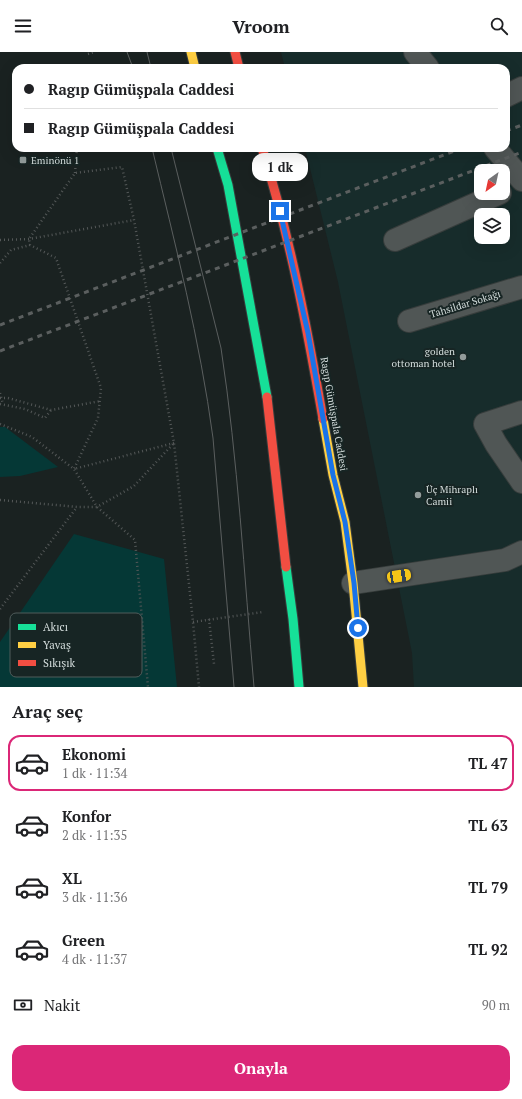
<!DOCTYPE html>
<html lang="tr">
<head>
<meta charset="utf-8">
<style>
  :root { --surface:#fff; --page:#f2f2f2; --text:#202124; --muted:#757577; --line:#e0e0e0; --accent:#db2777 }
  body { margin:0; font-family:"PT Serif",serif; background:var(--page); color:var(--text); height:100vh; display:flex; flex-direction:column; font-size:15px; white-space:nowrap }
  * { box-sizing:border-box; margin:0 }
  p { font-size:13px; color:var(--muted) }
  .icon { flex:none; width:22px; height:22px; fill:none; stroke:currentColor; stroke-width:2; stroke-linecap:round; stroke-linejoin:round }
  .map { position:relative; height:635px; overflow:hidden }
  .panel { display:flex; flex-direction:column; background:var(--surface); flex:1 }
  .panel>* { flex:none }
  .top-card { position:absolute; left:12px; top:12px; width:498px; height:88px; border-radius:12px; box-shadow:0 4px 16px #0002; display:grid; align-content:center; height:88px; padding:0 12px; background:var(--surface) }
  .needle { width:26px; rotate:213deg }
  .buttons { position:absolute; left:474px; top:112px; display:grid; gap:8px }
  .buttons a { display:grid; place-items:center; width:36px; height:36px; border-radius:8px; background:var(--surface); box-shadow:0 4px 16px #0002; font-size:20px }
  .end { position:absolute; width:18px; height:18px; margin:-9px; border:5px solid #1a73e8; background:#fff; box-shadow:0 0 0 2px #fff }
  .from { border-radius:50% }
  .bubble { position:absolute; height:28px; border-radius:12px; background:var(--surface); box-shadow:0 4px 16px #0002; font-size:13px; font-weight:700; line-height:28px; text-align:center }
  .car { position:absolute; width:12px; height:24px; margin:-12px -6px; border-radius:5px; box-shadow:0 0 3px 1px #0007; background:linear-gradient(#f5c518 24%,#345 0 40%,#f5c518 0 76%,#345 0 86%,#f5c518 0) }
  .top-card b { display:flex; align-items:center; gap:14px; height:38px; font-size:15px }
  .top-card b+b { border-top:1px solid var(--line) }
  .top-card i { width:10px; height:10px; background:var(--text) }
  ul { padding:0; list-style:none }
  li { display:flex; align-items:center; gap:12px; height:56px; margin:0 8px 6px; padding:0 4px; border:2px solid transparent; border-radius:12px }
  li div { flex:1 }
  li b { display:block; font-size:15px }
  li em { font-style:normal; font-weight:700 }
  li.active { border-color:var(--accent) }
  li>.icon { width:36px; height:36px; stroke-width:1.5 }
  h2 { padding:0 12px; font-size:18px; line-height:48px }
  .pay { display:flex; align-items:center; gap:10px; height:44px; padding:0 12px; font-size:15px }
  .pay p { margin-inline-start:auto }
  .primary-button { display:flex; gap:8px; margin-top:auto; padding:8px 12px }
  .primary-button a { flex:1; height:46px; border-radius:12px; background:var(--accent); color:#fff; font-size:16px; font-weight:700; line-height:46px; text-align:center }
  header { display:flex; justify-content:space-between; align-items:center; height:52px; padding:0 12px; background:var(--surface); font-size:18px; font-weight:700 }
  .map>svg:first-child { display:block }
  .built { fill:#172c2b; fill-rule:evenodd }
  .green { fill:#053836 }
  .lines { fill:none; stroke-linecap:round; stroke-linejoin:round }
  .street-casing { stroke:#373d3c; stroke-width:24 }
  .fast-casing { stroke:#373d3c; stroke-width:11 }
  .slow-casing { stroke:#373d3c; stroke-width:11 }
  .jam-casing { stroke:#373d3c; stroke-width:11 }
  .path { stroke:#545858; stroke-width:2.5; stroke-dasharray:1 3; stroke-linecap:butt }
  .street { stroke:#505655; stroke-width:22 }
  .fast { stroke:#16e098; stroke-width:9 }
  .slow { stroke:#ffcf43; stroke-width:9 }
  .jam { stroke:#f24e42; stroke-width:9 }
  .tram { stroke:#5b5f5f; stroke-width:1 }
  .rail { stroke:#5b5f5f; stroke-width:3; stroke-dasharray:5 5; stroke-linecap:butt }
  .route { stroke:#1a73e8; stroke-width:5 }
  .poi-dot { fill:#939c9b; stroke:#172524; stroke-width:1.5 }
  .labels { text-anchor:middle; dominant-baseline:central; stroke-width:4; stroke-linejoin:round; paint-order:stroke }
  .poi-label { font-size:10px; fill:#d4dddc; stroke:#172524; text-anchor:start }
  .street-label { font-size:10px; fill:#d4dddc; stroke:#172524 }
  .key { fill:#172524; stroke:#505c5b; stroke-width:1 }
  .key-label { font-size:11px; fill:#d4dddc }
</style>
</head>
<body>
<header><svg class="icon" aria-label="menu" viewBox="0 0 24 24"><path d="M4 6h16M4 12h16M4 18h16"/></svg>Vroom<svg class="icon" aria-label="search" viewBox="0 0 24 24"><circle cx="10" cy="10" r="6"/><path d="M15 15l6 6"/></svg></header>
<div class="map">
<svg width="522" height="635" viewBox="0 0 522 635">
  <rect width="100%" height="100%" fill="#1a2221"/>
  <path class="built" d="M281,0H522V635H414L412,601L338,230L305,96H506V16H285ZM481,119H503V141H481ZM481,163H503V185H481Z"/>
  <path class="green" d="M0,375H5L58,415L20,424L0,425Z
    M74,482L164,507L177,635H0V590Z"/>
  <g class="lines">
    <g class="street-casing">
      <path id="street" d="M415,0L428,16
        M506,44L522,36
        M495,96L522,128
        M395,188L500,141
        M409,269L522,235
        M522,360L485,372L496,392L522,430
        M353,531L505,508L522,500"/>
    </g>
    <g class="fast-casing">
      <path id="fast" d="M217,96L228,133L267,345
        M286,515L293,567L299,635"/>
    </g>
    <g class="slow-casing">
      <path id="slow" d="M191,0L195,16
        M323,367L333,423L345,470L353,531L363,635"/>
    </g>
    <g class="jam-casing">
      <path id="jam" d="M235,0L239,16
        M262,96C290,184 307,276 323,367
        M267,345L286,515"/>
    </g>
    <path class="path" d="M88,2L94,0
      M75,121L77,96
      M0,188L29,187L134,168
      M0,211L11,198L30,193
      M0,341L3,352
      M0,346H8L51,358L101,349
      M0,352L25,357L45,366L51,358
      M0,372L32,385L74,417L97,455L135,488L148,635
      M174,391L74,417L98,366L101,336L56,206L30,193L29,187L75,121L122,115L134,168L174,391L193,570L199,635
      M0,448L78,455H97L134,434L174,391
      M0,557L77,455
      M209,567L214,612
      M193,570L263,560"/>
    <use href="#street" class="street"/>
    <use href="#fast" class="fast"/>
    <use href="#slow" class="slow"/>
    <use href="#jam" class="jam"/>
    <path class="tram" d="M127,0L133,16
      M147,0L151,16
      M152,96C175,192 200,288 213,386L234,635
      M171,96L221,296C238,408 244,522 254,635"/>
    <path class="rail" d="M506,79L522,73
      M0,273L462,96
      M0,299L522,100"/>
  </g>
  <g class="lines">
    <path class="route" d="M280,159L308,281L333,423L345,470L354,531L358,576"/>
  </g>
  <g class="poi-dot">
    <rect x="19" y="104" width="8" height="8" rx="2"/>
    <circle cx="463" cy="305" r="4"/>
    <circle cx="418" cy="443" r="4"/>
  </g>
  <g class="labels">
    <g class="poi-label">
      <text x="31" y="108">Eminönü 1</text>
      <text x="455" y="299" text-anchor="end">golden<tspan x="455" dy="12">ottoman hotel</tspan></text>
      <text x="426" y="437">Üç Mihraplı<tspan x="426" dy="12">Camii</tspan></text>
    </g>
    <g class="street-label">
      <text transform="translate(465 252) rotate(-17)">Tahsildar Sokağı</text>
      <text transform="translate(334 362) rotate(80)">Ragıp Gümüşpala Caddesi</text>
    </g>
  </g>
  <rect x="10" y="561" width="132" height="64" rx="6" class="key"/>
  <rect x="18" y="572" width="18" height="6" fill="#16e098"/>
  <rect x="18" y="590" width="18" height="6" fill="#ffcf43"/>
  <rect x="18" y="608" width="18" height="6" fill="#f24e42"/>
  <g class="key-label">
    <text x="43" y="579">Akıcı</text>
    <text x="43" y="597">Yavaş</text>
    <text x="43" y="615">Sıkışık</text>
  </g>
</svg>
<div class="buttons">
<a><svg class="needle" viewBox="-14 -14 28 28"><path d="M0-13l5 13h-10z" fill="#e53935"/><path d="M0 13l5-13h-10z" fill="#757577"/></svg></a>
<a><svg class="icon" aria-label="layers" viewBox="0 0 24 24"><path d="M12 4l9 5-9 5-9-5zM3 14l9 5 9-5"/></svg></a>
</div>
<i class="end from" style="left:358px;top:576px"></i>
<i class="end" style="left:280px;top:159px"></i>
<div class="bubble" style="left:252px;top:101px;width:56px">1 dk</div>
<i class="car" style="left:399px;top:524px;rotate:81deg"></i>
<div class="top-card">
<b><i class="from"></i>Ragıp Gümüşpala Caddesi</b>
<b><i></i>Ragıp Gümüşpala Caddesi</b>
</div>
</div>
<section class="panel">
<h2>Araç seç</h2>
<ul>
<li class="active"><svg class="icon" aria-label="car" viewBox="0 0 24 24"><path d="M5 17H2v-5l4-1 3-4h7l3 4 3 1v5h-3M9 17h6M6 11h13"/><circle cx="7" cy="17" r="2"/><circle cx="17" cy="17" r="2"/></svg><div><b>Ekonomi</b><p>1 dk · 11:34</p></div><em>TL 47</em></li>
<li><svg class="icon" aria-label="car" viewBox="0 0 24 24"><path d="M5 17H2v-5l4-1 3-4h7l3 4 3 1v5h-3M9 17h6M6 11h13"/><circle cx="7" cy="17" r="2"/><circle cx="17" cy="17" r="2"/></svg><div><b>Konfor</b><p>2 dk · 11:35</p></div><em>TL 63</em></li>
<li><svg class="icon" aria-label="car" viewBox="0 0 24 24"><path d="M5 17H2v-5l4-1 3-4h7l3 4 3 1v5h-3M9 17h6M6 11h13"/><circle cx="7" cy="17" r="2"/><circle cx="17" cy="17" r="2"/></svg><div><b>XL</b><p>3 dk · 11:36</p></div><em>TL 79</em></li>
<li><svg class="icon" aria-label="car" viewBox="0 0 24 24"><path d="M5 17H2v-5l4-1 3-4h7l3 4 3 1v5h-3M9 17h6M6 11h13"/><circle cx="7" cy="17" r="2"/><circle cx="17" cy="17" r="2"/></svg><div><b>Green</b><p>4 dk · 11:37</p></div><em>TL 92</em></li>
</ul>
<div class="pay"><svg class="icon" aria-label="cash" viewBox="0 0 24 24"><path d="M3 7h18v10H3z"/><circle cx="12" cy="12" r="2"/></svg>Nakit<p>90 m</p></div>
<div class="primary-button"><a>Onayla</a></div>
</section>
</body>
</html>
